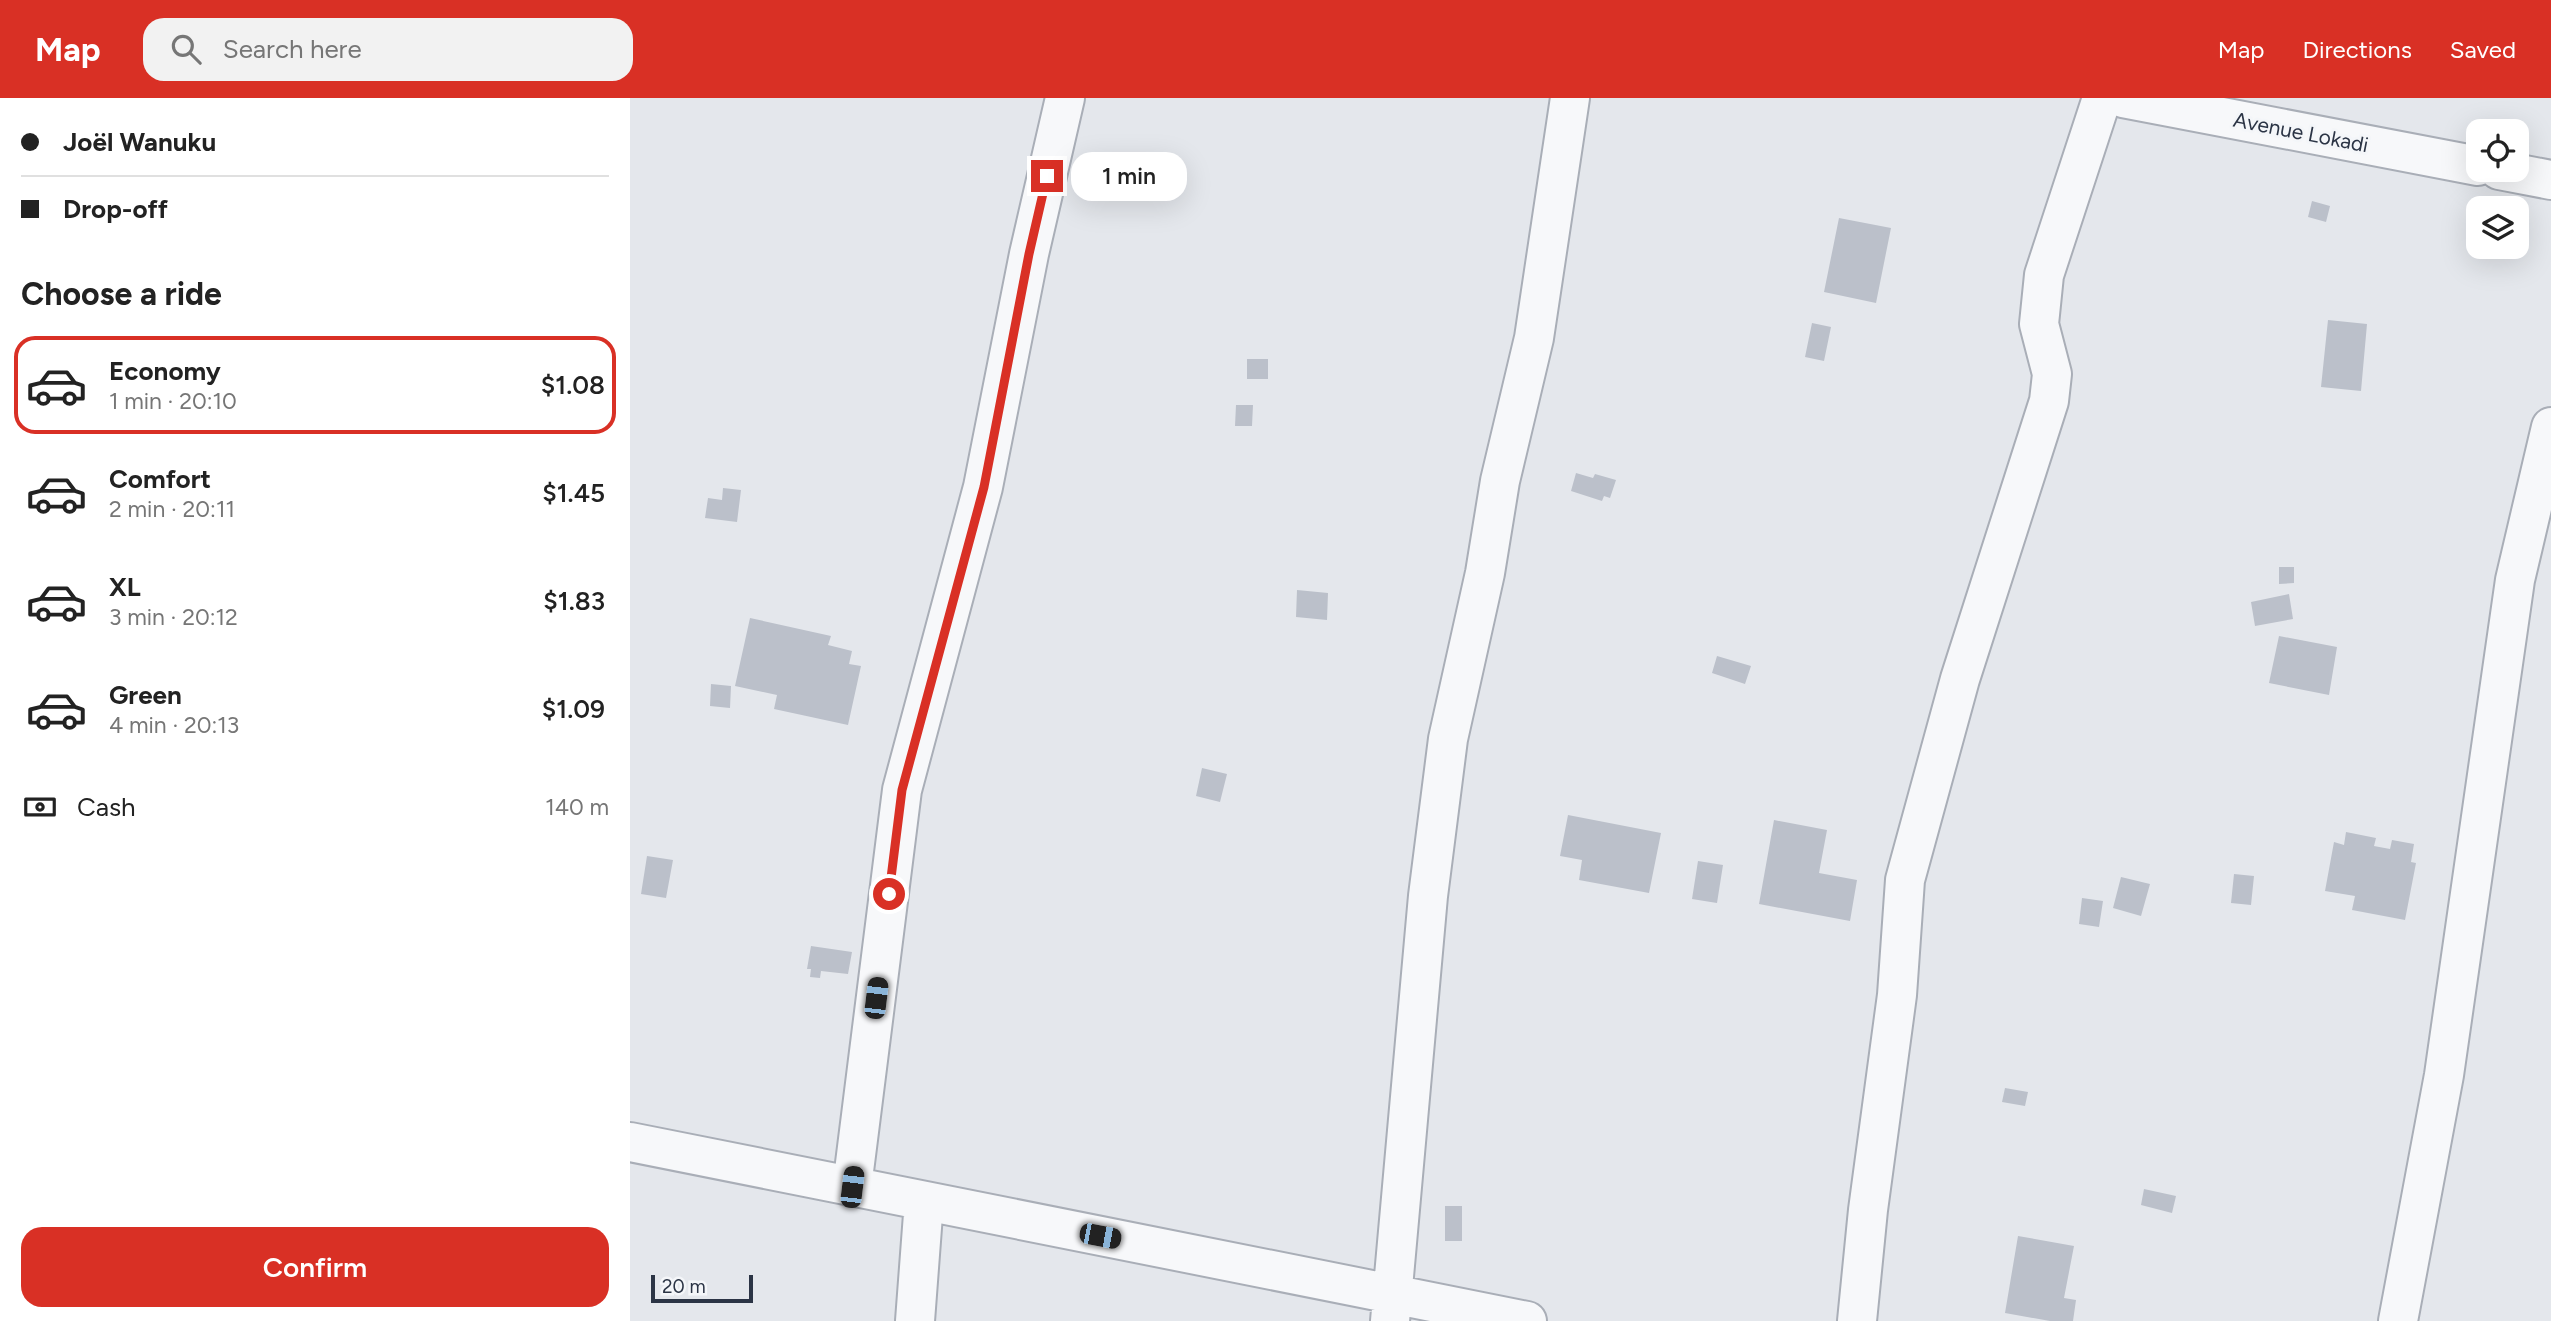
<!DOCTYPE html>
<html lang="en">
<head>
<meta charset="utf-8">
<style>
  :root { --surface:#fff; --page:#f2f2f2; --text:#222; --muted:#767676; --line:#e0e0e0; --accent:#d93025 }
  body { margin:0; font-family:Figtree,sans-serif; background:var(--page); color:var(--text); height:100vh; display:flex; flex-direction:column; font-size:26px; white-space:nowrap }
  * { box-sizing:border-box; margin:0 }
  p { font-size:23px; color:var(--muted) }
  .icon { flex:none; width:38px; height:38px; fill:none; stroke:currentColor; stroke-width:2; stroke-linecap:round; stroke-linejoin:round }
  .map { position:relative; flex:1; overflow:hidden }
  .drawer { display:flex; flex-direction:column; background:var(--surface); width:630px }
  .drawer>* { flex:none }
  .banner { display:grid; align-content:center; height:154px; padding:0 21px; background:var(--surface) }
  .fabs { position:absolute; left:1836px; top:21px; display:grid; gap:14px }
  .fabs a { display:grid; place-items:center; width:63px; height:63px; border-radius:14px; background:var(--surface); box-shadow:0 7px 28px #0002; font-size:35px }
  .scale { position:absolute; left:21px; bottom:18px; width:102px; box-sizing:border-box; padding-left:7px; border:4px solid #2b3445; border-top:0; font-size:19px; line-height:24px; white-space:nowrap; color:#2b3445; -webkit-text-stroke:5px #f4f6f9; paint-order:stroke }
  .end { position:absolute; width:32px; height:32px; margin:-16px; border:9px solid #d93025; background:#fff; box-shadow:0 0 0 4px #fff }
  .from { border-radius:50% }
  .bubble { position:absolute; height:49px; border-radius:21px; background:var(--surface); box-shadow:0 7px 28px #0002; font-size:23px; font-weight:600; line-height:49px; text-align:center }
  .car { position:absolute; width:21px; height:42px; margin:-21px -10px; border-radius:9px; box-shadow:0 0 5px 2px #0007; background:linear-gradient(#222 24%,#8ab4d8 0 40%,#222 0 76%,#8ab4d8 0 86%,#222 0) }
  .banner b { display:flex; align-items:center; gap:24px; height:66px; font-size:26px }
  .banner b+b { border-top:2px solid var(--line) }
  .banner i { width:18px; height:18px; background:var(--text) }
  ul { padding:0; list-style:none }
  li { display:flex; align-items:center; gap:21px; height:98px; margin:0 14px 10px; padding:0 7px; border:4px solid transparent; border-radius:21px }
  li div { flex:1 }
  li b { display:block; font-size:26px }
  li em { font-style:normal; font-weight:600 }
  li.on { border-color:var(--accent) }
  li>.icon { width:63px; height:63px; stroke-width:1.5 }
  h2 { padding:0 21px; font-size:32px; line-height:84px }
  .pay { display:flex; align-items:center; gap:18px; height:77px; padding:0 21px; font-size:26px }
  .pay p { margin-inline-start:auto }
  .action { display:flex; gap:14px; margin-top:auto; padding:14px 21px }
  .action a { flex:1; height:80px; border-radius:21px; background:var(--accent); color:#fff; font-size:28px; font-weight:600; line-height:80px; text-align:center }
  header { display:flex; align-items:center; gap:42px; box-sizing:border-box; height:98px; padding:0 35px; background:var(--accent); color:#fff }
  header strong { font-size:33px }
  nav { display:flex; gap:38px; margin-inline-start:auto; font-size:24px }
  .search { width:490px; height:63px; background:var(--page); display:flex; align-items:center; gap:18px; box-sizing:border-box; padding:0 24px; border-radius:21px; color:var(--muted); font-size:26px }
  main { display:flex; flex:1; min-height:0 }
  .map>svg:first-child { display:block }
  .building { fill:#bbc0ca }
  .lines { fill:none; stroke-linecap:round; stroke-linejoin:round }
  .minor-casing { stroke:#a9aeb7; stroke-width:42 }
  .minor { stroke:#f7f8fa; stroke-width:38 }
  .route { stroke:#d93025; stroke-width:9 }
  .labels { text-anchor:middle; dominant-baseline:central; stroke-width:6; stroke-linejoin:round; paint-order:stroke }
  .street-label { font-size:21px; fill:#2b3445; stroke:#f4f6f9 }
</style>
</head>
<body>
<header>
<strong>Map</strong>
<div class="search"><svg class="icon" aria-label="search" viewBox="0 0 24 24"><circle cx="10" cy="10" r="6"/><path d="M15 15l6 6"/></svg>Search here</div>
<nav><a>Map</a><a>Directions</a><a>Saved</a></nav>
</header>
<main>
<section class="drawer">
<div class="banner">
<b><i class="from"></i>Joël Wanuku</b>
<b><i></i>Drop-off</b>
</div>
<h2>Choose a ride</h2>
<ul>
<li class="on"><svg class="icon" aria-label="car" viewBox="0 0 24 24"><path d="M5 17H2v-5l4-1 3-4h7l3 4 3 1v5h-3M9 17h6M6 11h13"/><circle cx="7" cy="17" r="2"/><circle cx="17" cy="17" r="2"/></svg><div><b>Economy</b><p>1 min · 20:10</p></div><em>$1.08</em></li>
<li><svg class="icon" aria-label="car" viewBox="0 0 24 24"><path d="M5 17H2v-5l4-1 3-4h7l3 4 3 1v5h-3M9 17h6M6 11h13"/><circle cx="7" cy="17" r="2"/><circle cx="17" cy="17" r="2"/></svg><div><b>Comfort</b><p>2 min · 20:11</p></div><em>$1.45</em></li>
<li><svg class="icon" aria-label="car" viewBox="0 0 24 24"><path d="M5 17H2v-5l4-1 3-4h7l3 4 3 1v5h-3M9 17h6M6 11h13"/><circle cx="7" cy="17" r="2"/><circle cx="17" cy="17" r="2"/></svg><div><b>XL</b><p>3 min · 20:12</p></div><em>$1.83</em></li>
<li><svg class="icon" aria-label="car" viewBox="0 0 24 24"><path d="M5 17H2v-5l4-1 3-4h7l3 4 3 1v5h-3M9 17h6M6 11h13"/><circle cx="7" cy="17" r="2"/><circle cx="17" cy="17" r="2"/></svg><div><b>Green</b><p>4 min · 20:13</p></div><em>$1.09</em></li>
</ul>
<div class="pay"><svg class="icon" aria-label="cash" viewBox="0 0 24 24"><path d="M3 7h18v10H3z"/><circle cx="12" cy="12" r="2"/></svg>Cash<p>140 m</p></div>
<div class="action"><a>Confirm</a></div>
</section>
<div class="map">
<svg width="1921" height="1223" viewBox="0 0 1921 1223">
  <rect width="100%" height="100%" fill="#e4e7ec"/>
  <path class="building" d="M1682,103L1700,108L1696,124L1678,119Z
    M1209,120L1261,130L1246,205L1194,194Z
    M1698,222L1737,226L1731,293L1691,289Z
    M1182,225L1201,229L1194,263L1175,259Z
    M617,261H638V281H617Z
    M606,307H623L622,328H605Z
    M946,375L963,380L965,376L986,382L980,400L974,398L972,403L941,393Z
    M93,390L111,392L107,424L75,420L78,400L92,402Z
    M1649,469H1664V485L1649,486Z
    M667,492L698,495L697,522L666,519Z
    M1659,496L1663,521L1625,528L1621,504Z
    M120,520L201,538L198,547L222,553L219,566L231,568L218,627L144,611L147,597L105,588Z
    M1649,538L1707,549L1699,597L1639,585Z
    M1087,558L1121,568L1115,586L1082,575Z
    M81,586L101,588L100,610L80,608Z
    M572,670L597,676L590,704L566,698Z
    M938,717L1031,735L1019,795L949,782L952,762L930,758Z
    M1144,722L1197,732L1189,775L1227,782L1220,823L1129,806Z
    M1716,734L1746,740L1744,748L1760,751L1762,742L1784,746L1781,764L1786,765L1775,822L1722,812L1725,798L1695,793L1704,744L1714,747Z
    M17,758L43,762L36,800L11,796Z
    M1068,763L1093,767L1087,805L1062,801Z
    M1604,776L1624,778L1621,807L1601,805Z
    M1491,779L1520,786L1511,818L1483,810Z
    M1452,800L1473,803L1469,829L1449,826Z
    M181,848L222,854L218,876L191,873L190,880L180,879L181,871H177Z
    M1375,990L1398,994L1395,1008L1372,1004Z
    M1514,1091L1546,1098L1542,1115L1511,1107Z
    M815,1108H832V1143H815Z
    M1388,1138L1444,1148L1434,1200L1446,1202L1443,1223H1420L1375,1215Z"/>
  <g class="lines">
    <g class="minor-casing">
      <path id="minor" d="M1493,0L1848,68
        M1869,72L1921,82
        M0,1044L897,1223
        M222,1089L272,692L353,389L399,156L435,0
        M285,1223L294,1103
        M760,1223L798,798L818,641L855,475L870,383L904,240L940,0
        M1227,1223L1238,1112L1267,897L1275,782L1330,581L1419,303L1422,276L1409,226L1414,177L1472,0
        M1768,1223L1814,977L1885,482L1921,329"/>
    </g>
    <use href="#minor" class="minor"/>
  </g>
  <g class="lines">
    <path class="route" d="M259,796L272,692L354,389L399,156L417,78"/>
  </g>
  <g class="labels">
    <g class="street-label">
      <text transform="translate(1671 34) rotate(11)">Avenue Lokadi</text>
    </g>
  </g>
</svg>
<div class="fabs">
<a><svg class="icon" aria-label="locate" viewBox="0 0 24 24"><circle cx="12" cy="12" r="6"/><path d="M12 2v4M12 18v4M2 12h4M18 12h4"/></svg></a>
<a><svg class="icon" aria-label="layers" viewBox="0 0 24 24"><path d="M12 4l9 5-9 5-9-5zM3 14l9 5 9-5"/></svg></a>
</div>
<div class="scale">20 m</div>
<i class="end from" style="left:259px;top:796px"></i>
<i class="end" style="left:417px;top:78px"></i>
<div class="bubble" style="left:441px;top:54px;width:116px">1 min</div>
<i class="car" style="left:246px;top:900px;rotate:7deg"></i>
<i class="car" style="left:222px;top:1089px;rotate:7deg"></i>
<i class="car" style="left:470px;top:1138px;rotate:101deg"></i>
</div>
</main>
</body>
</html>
